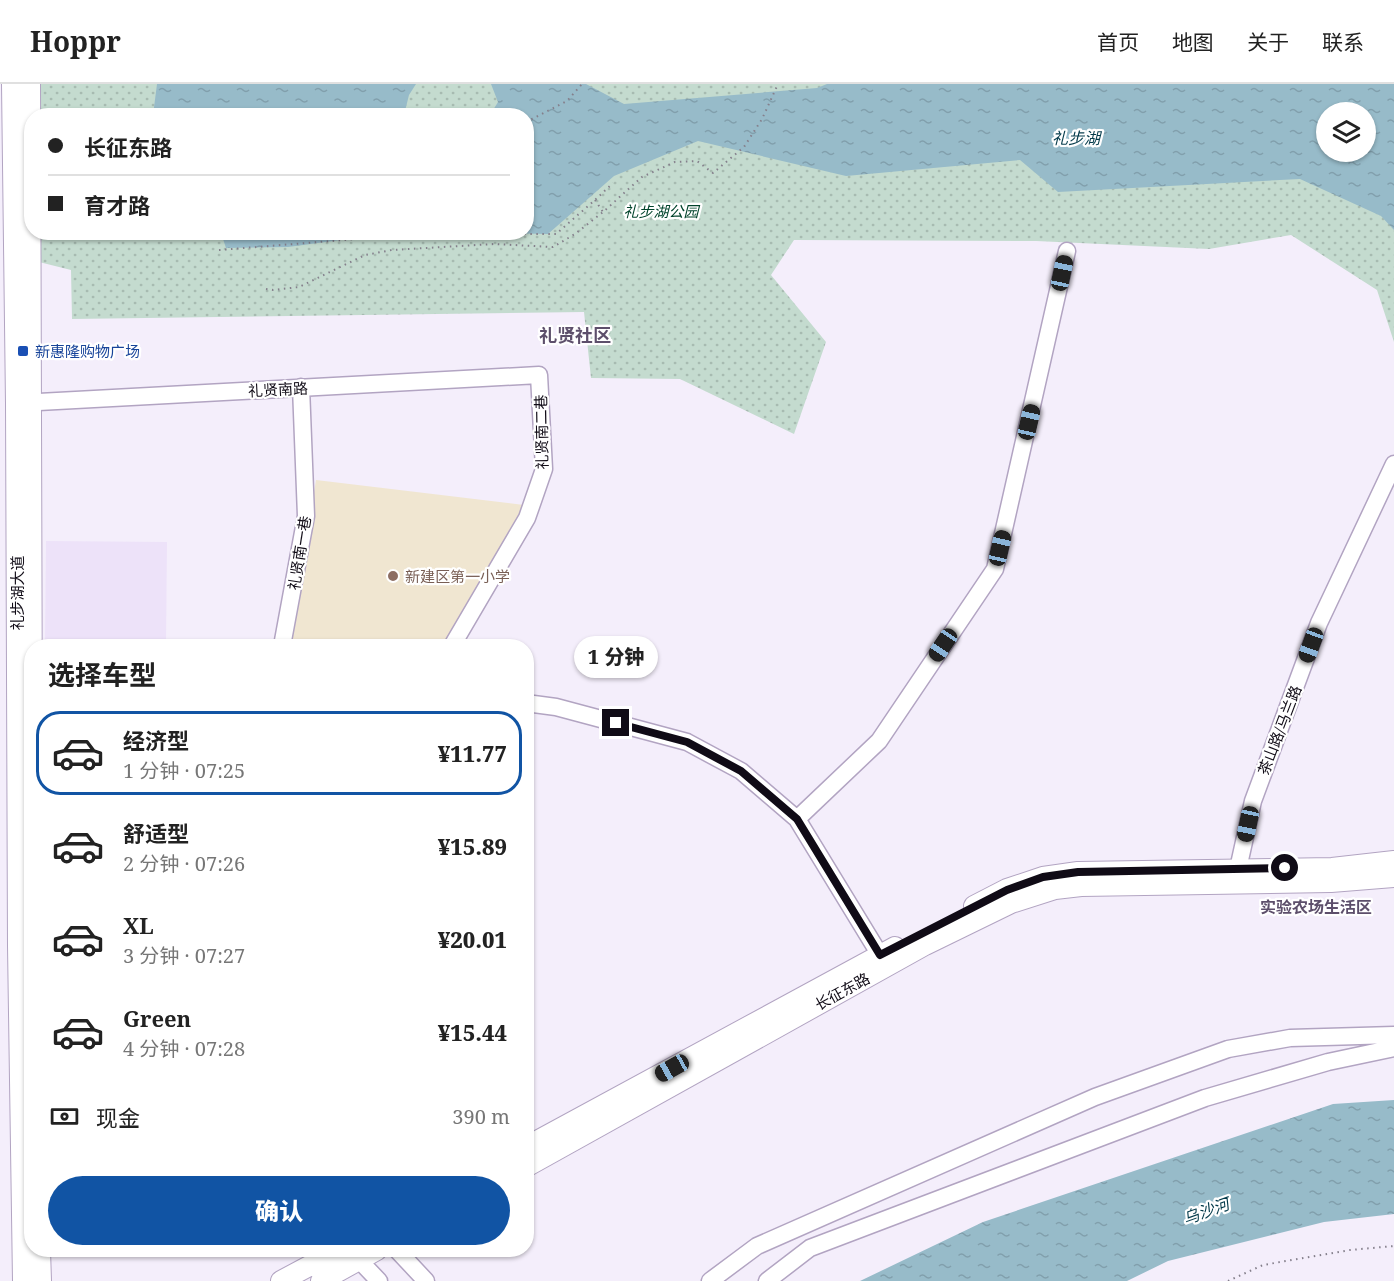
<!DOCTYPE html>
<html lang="zh">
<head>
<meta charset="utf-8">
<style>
  :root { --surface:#fff; --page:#f2f2f2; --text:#222; --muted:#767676; --line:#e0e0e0; --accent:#1154a4 }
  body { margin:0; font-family:"Noto Serif","Noto Sans SC",serif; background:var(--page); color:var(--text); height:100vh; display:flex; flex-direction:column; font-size:22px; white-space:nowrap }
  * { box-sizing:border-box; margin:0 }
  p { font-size:20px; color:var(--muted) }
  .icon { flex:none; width:33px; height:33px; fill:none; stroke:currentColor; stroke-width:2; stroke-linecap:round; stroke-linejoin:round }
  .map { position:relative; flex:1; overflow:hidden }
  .panel { position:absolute; left:24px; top:555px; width:510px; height:618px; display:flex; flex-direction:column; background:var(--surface); border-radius:24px; box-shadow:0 2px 4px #0004 }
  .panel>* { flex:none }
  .top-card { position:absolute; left:24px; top:24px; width:510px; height:132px; border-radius:24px; box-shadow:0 2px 4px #0004; display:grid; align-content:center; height:132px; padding:0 24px; background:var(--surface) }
  .controls { position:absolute; left:1316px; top:18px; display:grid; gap:12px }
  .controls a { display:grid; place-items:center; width:60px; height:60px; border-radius:50%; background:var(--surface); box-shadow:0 2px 4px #0004; font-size:30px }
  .end { position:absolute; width:27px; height:27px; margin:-14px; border:8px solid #100b16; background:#fff; box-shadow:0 0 0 3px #fff }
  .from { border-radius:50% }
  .bubble { position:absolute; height:42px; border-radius:21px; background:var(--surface); box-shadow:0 2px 4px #0004; font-size:20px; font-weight:800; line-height:42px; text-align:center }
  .car { position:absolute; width:18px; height:36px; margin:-18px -9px; border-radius:8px; box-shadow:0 0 4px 2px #0007; background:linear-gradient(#222 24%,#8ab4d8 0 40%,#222 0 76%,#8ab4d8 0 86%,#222 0) }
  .top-card b { display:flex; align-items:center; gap:21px; height:57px; font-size:22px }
  .top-card b+b { border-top:2px solid var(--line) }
  .top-card i { width:15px; height:15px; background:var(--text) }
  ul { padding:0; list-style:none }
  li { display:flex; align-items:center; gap:18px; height:84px; margin:0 12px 9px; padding:0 12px; border:3px solid transparent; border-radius:24px }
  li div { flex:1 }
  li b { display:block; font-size:22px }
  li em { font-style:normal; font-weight:800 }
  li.selected { border-color:var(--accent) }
  li>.icon { width:54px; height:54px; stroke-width:1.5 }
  h2 { padding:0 24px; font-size:27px; line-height:72px }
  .pay { display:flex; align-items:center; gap:15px; height:66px; padding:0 24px; font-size:22px }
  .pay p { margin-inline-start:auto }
  .action { display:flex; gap:12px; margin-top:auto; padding:12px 24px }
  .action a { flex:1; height:69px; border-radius:36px; background:var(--accent); color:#fff; font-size:24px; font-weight:800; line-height:69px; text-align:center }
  header { display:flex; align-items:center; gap:36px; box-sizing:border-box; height:84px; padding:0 30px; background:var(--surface); border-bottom:2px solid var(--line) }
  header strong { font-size:28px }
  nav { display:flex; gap:33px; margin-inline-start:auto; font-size:21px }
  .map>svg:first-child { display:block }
  .built { fill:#ede2f9 }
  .education { fill:#f0e6d1 }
  .park { fill:url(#park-dots); fill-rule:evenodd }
  .water { fill:url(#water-ripples); fill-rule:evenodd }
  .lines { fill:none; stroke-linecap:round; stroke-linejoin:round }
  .minor-casing { stroke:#b2a4c2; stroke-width:19 }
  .major-casing { stroke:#b2a4c2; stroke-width:22 }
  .path { stroke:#847f8b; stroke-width:2; stroke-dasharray:1.5 4.5; stroke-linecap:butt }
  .minor { stroke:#fff; stroke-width:16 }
  .major { stroke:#fff; stroke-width:20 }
  .route { stroke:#100b16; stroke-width:8 }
  .transit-dot { fill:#1a4fb4; stroke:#fff; stroke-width:2 }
  .education-dot { fill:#8d6e63; stroke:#fff; stroke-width:2 }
  .labels { text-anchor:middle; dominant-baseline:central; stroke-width:4.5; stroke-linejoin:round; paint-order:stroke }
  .park-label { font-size:15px; font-style:italic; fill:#00432b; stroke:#fff }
  .transit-label { font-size:15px; fill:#164399; stroke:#fff; text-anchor:start }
  .street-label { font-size:15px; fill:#100b16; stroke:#fff }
  .education-label { font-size:15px; fill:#785e54; stroke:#fff; text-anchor:start }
  .water-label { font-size:16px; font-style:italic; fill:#033a4a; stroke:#fff }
  .neighbourhood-label { font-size:16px; font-weight:bold; fill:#5d4f6b; stroke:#fff }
  .quarter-label { font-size:18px; font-weight:bold; fill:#5d4f6b; stroke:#fff }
</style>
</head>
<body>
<header>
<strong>Hoppr</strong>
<nav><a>首页</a><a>地图</a><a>关于</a><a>联系</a></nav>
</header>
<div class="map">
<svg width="1394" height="1197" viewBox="0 0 1394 1197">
  <defs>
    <pattern id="park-dots" width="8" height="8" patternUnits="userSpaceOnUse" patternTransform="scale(1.5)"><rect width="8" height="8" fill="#c4dbcf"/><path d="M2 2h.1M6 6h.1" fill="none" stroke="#a7bbb1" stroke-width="1.8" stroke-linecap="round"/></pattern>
    <pattern id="water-ripples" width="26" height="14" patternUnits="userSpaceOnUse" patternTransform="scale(1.5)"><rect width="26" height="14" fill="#97bbc9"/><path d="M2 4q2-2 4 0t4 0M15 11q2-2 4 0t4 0" fill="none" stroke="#819fac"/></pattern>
  </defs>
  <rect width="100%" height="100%" fill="#f4eefb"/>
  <path class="built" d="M46,457L167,458L166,562H45Z"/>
  <path class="education" d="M316,396L524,421L448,562H290Z"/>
  <path class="park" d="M39,0H1394V258L1377,206L1291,151L1209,165L1036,157L794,156L771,191L826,258L794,350L680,295L591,294L584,228L72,235L71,186L39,178V149L526,148V32L39,31ZM1326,28H1365V68H1326Z"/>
  <path class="water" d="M157,0H416L409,11L404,31H153Z
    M491,0H586L624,20L817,4L827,0H1394V146L1381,132L1300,95L1058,108L1020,76L846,92L698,57L614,92L548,150L502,149L526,148V32L490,31L498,18ZM1365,28V68H1326V28Z
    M221,149V148L393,149L288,163L226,164Z
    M1394,1016V1130L1324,1138L1168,1177L1127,1197H860L983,1138L1333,1020Z"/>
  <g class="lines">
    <g class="minor-casing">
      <path id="minor" d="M20,319L539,291L544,385L527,434L452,562
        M282,562L306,432L301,303
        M526,619L556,623L687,658L741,687L797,735L880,871
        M797,735L879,657L995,485L1067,167
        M1238,785L1253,717L1319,539L1394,380
        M397,1166L426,1197
        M359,1176L379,1197
        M710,1197L757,1162L1095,1013L1228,965L1290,954L1394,951
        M767,1197L810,1164L1205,1014L1328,978L1394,964"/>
    </g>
    <g class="major-casing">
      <path id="major" d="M12,0L16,319L18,862L23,1197
        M30,0L32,668
        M974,822L1007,805L1043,793L1078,788L1332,784L1394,777
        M526,1063L895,863
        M526,1083L925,861L1011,819L1055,805L1081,802L1331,798L1394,793
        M40,1166L41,1197
        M281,1197L339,1166
        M321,1197L377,1166"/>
    </g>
    <path class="path" d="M526,38L567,17L582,0
      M595,116L603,128
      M219,166L419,150H556L595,116L613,99
      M266,205L273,206L299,203L365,171L392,166L494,160L553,163L575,150L603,128L642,93L675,78L697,77L713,89L744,63L762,35L778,0
      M1228,1197L1263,1181L1350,1166L1394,1162"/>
    <use href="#minor" class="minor"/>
    <use href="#major" class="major"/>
  </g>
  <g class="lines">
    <path class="route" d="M616,639L687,658L741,687L797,735L880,871L1007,806L1043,793L1078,788L1285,784"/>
  </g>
  <rect class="transit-dot" x="17" y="261" width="12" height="12" rx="3"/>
  <circle class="education-dot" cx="393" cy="492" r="6"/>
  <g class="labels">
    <g class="park-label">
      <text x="661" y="127">礼步湖公园</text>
    </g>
    <g class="transit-label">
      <text x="35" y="267">新惠隆购物广场</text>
    </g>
    <g class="street-label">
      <text transform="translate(278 305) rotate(-3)">礼贤南路</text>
      <text transform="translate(541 348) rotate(-91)">礼贤南二巷</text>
      <text transform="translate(299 469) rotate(-81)">礼贤南一巷</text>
      <text transform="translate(17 509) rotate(-90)">礼步湖大道</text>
      <text transform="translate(1279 646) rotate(-69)">茶山路/马兰路</text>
      <text transform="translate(842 907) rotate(-29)">长征东路</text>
    </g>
    <g class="education-label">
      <text x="405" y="492">新建区第一小学</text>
    </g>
    <g class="water-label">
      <text x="1076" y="54">礼步湖</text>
      <text transform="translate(1206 1127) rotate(-20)">乌沙河</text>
    </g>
    <g class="neighbourhood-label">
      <text x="1316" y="823">实验农场生活区</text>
    </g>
    <g class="quarter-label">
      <text x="575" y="251">礼贤社区</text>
    </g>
  </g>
</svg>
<div class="controls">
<a><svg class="icon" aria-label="layers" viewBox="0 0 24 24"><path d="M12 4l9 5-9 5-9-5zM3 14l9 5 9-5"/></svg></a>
</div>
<i class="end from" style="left:1285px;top:784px"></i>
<i class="end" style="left:616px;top:639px"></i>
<div class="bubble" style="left:574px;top:552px;width:84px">1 分钟</div>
<i class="car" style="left:1062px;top:189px;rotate:12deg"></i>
<i class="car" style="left:1029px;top:338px;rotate:13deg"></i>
<i class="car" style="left:1000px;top:464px;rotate:13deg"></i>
<i class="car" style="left:943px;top:561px;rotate:214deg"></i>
<i class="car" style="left:1311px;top:561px;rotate:200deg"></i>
<i class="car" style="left:1248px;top:740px;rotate:192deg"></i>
<i class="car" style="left:672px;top:984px;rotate:241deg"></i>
<div class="top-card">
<b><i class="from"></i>长征东路</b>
<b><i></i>育才路</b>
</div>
<section class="panel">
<h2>选择车型</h2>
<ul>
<li class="selected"><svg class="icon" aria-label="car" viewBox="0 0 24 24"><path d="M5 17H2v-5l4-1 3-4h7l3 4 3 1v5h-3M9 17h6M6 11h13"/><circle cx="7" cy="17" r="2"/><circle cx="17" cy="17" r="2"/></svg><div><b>经济型</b><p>1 分钟 · 07:25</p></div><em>¥11.77</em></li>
<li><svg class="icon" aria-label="car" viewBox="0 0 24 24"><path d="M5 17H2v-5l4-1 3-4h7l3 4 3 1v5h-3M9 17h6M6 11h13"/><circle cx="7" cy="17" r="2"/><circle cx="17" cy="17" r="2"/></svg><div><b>舒适型</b><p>2 分钟 · 07:26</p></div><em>¥15.89</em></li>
<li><svg class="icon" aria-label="car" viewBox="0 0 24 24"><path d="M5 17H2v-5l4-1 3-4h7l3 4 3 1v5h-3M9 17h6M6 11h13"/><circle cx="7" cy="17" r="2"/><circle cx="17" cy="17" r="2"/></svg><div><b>XL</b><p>3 分钟 · 07:27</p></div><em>¥20.01</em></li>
<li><svg class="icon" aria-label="car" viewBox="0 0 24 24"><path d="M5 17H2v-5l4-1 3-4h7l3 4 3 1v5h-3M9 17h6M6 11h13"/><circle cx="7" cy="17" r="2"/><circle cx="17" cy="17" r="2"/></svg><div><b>Green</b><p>4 分钟 · 07:28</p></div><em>¥15.44</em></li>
</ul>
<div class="pay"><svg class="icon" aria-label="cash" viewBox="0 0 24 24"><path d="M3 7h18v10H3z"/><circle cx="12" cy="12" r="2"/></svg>现金<p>390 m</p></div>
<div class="action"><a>确认</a></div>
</section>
</div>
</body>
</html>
